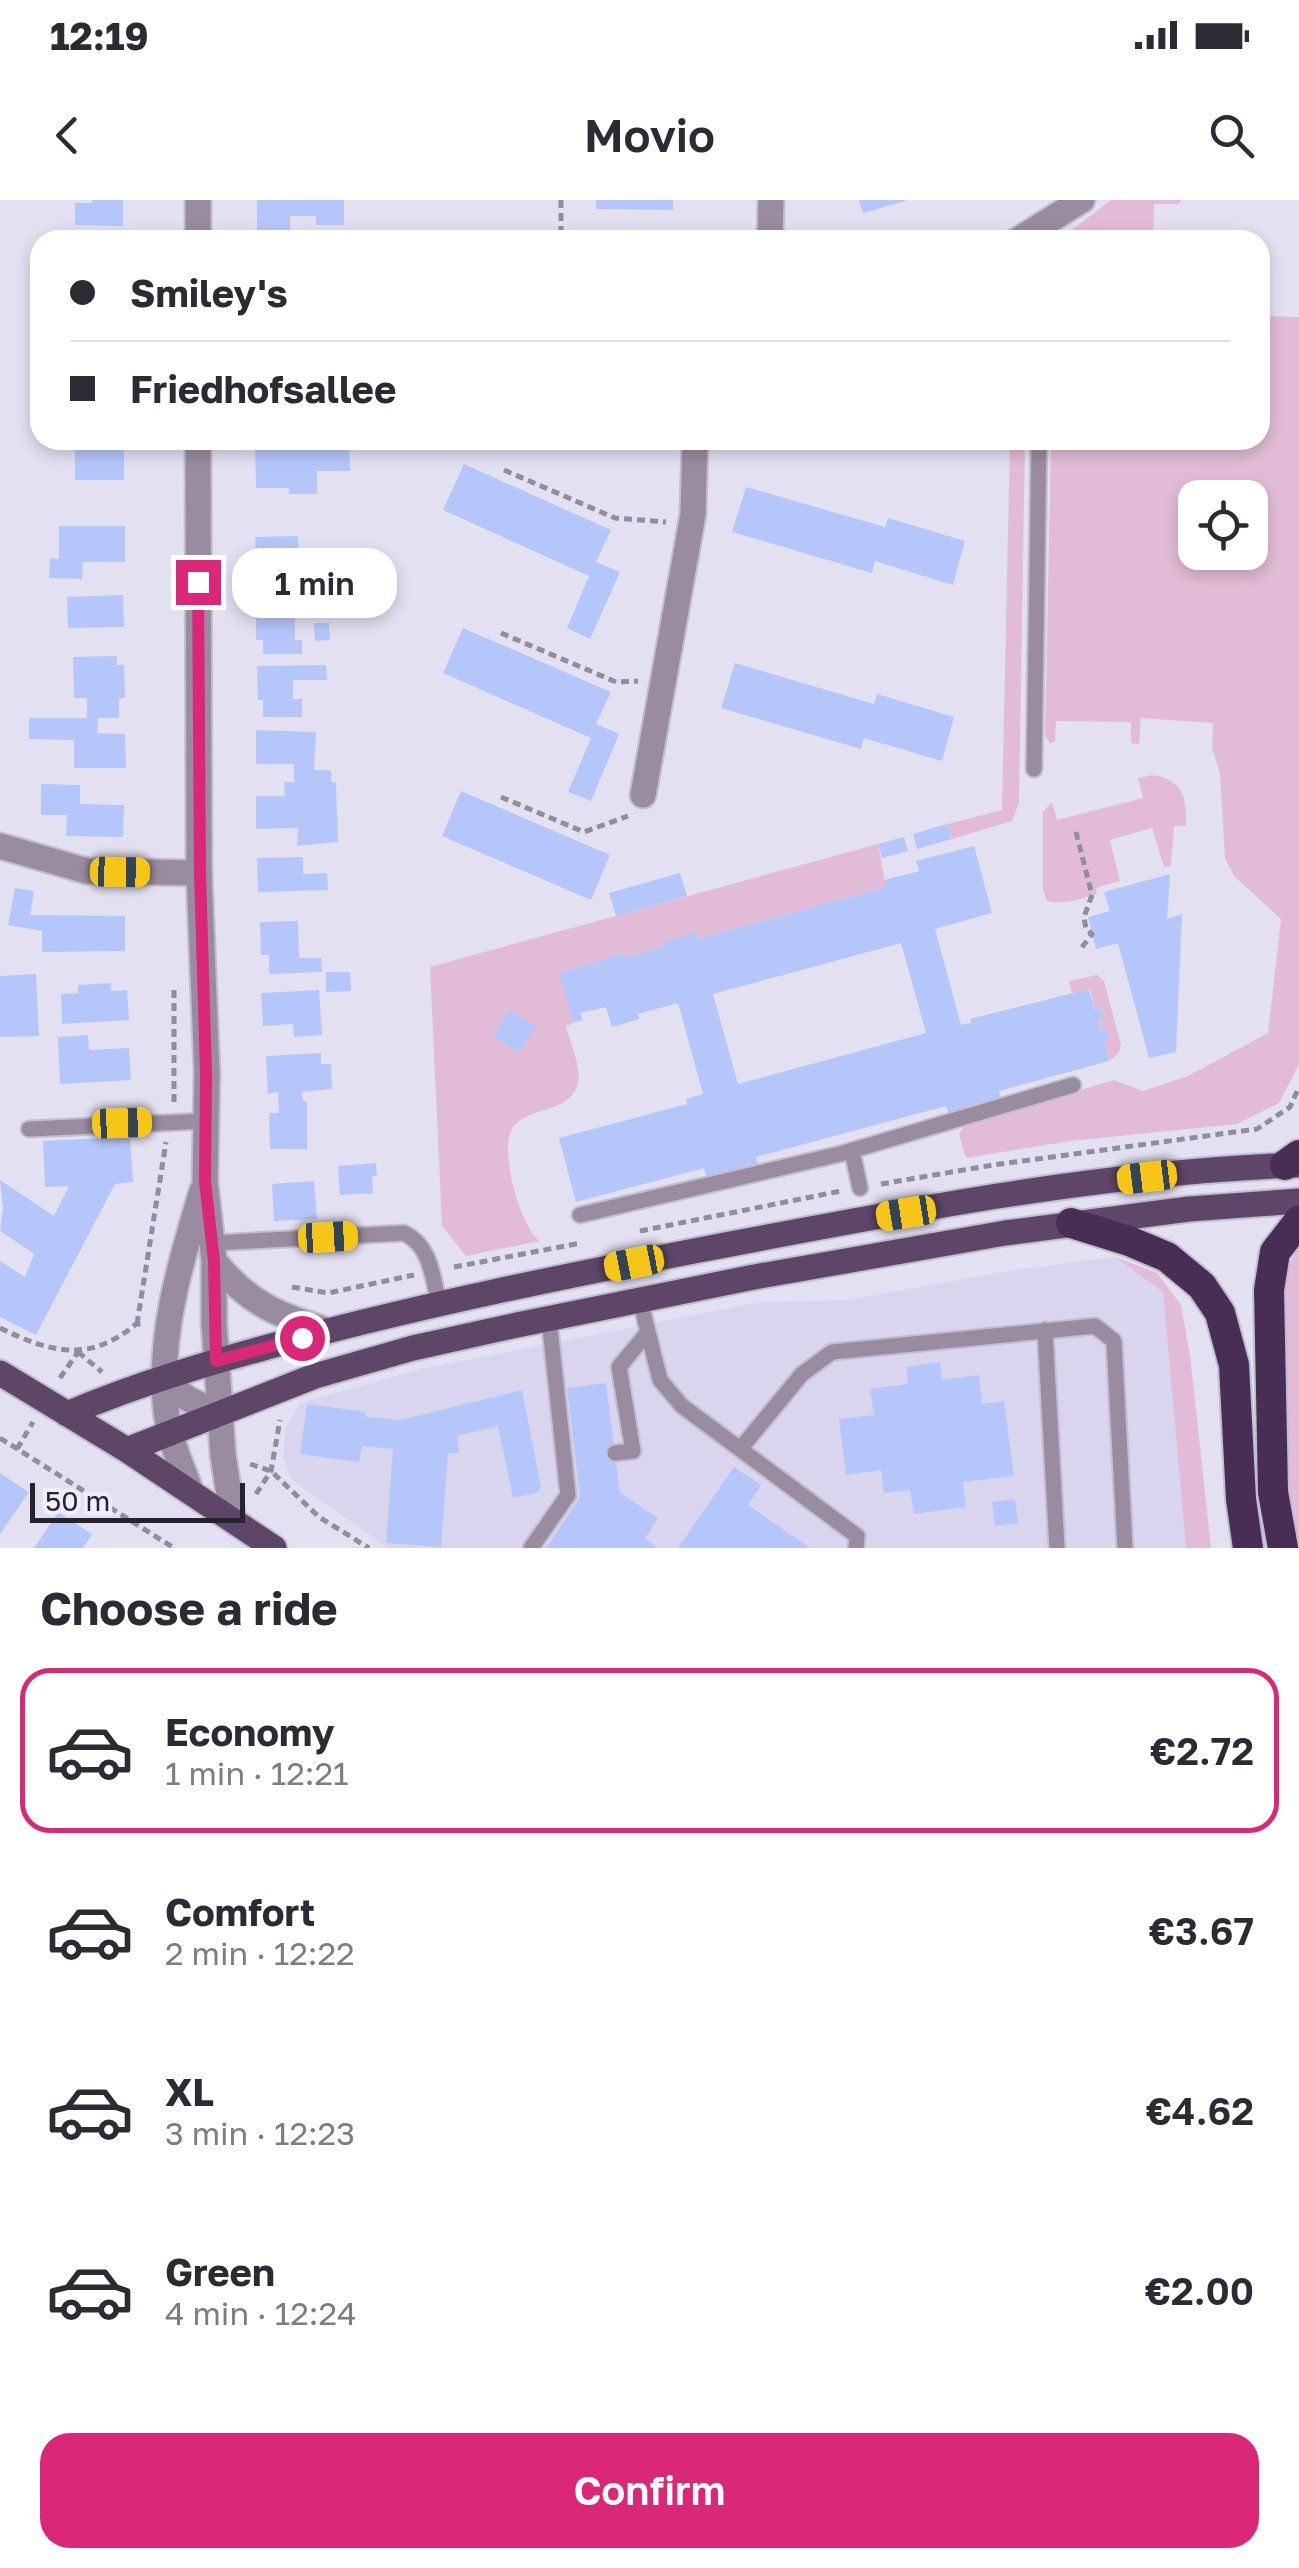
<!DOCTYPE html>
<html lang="en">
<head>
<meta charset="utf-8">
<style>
  :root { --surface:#fff; --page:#f2f2f3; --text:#2b2b33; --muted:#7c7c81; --line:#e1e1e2; --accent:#db2777 }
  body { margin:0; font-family:"Golos Text",sans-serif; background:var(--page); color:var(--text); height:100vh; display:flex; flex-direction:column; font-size:38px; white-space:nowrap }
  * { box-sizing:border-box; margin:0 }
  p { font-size:32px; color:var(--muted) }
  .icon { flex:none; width:55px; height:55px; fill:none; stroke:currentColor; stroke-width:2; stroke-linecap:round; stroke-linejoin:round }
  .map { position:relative; height:1348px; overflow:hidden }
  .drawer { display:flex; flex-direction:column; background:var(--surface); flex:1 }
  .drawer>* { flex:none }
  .guide { position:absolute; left:30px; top:30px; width:1240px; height:220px; border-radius:30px; box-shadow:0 5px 15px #0003; display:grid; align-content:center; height:220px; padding:0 40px; background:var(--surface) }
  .buttons { position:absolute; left:1178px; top:280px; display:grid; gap:20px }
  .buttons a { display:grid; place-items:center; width:90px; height:90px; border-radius:20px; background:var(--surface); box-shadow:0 5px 15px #0003; font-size:50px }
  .scale { position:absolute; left:30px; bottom:25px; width:215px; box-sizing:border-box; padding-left:10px; border:5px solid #25242a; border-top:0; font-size:28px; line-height:35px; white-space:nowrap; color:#25242a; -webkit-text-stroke:8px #f0edff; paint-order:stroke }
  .end { position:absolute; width:45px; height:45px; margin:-22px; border:12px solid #db2777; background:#fff; box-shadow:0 0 0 5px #fff }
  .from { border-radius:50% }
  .bubble { position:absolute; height:70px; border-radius:30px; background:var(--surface); box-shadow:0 5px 15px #0003; font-size:32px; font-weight:600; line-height:70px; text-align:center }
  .car { position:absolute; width:30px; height:60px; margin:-30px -15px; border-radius:12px; box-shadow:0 0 8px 2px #0007; background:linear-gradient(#f5c518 24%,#345 0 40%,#f5c518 0 76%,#345 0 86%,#f5c518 0) }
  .guide b { display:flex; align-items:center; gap:35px; height:95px; font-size:38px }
  .guide b+b { border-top:2px solid var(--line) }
  .guide i { width:25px; height:25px; background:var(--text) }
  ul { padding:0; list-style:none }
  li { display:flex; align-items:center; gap:30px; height:165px; margin:0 20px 15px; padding:0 20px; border:5px solid transparent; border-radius:30px }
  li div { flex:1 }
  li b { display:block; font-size:38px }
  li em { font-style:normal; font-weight:600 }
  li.selected { border-color:var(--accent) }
  li>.icon { width:90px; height:90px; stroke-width:1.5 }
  h2 { padding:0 40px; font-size:45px; line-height:120px }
  .button { display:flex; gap:20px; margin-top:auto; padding:20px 40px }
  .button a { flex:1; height:115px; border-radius:30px; background:var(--accent); color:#fff; font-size:40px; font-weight:600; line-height:115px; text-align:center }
  .status { display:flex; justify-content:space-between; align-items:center; height:70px; padding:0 50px; background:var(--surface); direction:ltr }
  .status svg { height:28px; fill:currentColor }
  header { display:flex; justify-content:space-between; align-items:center; height:130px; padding:0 40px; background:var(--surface); font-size:45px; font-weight:600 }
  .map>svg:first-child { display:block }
  .built { fill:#d9d5ee }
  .green { fill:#e2bcd6; fill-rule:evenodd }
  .building { fill:#b5c7fa; fill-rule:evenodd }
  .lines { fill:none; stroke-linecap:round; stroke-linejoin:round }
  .service-casing { stroke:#c1becd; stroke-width:19 }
  .minor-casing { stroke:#c1becd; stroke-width:29 }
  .tertiary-casing { stroke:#c1becd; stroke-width:29 }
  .primary-casing { stroke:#c1becd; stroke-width:29 }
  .motorway-casing { stroke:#c1becd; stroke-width:34 }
  .path { stroke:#908e9a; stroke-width:5; stroke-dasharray:8 5; stroke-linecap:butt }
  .service { stroke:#9a8ca0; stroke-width:15 }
  .minor { stroke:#9a8ca0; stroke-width:25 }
  .tertiary { stroke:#9a8ca0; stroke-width:25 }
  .primary { stroke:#5e4669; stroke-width:25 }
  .motorway { stroke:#482d54; stroke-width:30 }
  .route { stroke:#db2777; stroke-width:12 }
</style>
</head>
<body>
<div class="status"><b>12:19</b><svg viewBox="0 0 49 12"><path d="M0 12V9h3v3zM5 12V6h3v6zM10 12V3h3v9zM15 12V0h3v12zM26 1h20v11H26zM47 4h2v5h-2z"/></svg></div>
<header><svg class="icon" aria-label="back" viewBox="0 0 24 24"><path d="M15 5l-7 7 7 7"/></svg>Movio<svg class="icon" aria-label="search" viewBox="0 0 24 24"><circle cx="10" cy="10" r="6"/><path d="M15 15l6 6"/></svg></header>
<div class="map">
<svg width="1299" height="1348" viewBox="0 0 1299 1348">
  <rect width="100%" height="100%" fill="#e3e0f1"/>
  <path class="built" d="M1115,1057L1163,1092L1186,1348H388L292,1280L283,1257L286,1226L300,1203L421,1169L760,1102L848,1100L1014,1070Z"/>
  <path class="green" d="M1111,0H1181L1179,4H1154L1153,40H1059Z
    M1260,116L1299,117V864L1279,903L1237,924L1070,941L966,958L959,934L966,924L1114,880L1143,891L1188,876L1268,833L1281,719L1234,676L1225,658L1220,573L1212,548L1213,523L1141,518L1139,544L1131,543V522L1056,521L1055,542L1050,543L1045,536L1051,240H1260ZM1195,298H1250V352H1195Z
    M1010,240H1025L1019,603L1012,621L952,639L947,624L1002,610Z
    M1153,575C1185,581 1186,597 1186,626H1174L1171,666L1164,667L1152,628L1110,640L1120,681L1096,688L1097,694C1081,699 1064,705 1047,701L1043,690V612L1052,602L1057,620L1143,598L1138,578Z
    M878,644L886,687L698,739L696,733L662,742L663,747L624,758L622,753L560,773L573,823L566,826C570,842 583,870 577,886C567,914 529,906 513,927C498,947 520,1028 540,1041L466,1056L442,1026L430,767Z
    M1097,775L1104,781L1121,845L1118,854L1109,861L1104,840L1109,839L1107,829L1101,831L1098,820L1103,819L1101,808L1095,810L1090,789L1072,793L1069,781Z
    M1299,1045V1348H1298L1290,1299L1285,1107V1075Z
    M1115,1057L1157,1073L1181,1105L1190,1155L1211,1348H1186L1163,1092Z"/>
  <path class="building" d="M92,0H123V26L75,25V3H92Z
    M257,0H344V25H316V16H290V32H257Z
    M596,0H673V10L596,9Z
    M859,0H905V1L863,13Z
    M75,240H124V280H75Z
    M255,240H317L316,246H349L350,271H317V294H289V288H256Z
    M464,264L611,330L596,362L620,372L590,439L567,428L589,376L443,310Z
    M746,287L885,327L888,318L965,341L953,385L875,361L872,373L732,332Z
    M59,326H125V362H83L82,379L49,378L50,358L59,359Z
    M298,336V390H258L255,337Z
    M123,395L124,427L68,428L67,397Z
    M267,398H295V440H302V454H263V440H256V407L267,406Z
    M314,423H329L330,440L315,441Z
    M463,428L611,492L596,524L619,534L591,601L568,592L591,538L443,473Z
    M117,456V465H124L125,498H119V518H98L97,533L125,534L126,568H74V540L29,539V518H87V498H74L73,457Z
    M735,463L874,504L877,494L954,517L942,561L864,538L861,549L721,508Z
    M326,465L327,480H293V499H302V517H263V500H258L257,466Z
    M256,530L316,532L314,570H331V582L336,583L338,642L297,646L298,628L256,629V596H285L284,582H294V564H256Z
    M41,584L80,585V604L124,605L123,637L66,636L67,615H41Z
    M461,591L610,655L591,700L442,636Z
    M947,624L952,639L917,649L913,634Z
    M904,637L908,651L882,658L878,644Z
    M974,646L992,713L935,729L961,825L971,823L970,819L1089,789L1095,810L1101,808L1104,819L1098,820L1101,831L1107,829L1110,839L1104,840L1109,861L999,891L1002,901L949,915L946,906L756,957L759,968L708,981L704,968L576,1002L559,938L687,904L686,899L703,894L678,803L638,814L639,819L612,827L606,807L580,813L583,820L573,823L559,773L623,753L624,758L663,747L662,742L697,732L698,739L886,687L884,680L919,671L916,661ZM901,743L926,833L738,884L713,794Z
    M303,657V674L327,673L328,690L258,692L257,658Z
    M680,673L687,696L616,716L609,693Z
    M1170,674L1167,719L1182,714L1176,852L1149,858L1118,743L1096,749L1088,717L1110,711L1104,692Z
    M15,688L34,691L30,715L125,716V751L42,752V731L8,725Z
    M298,721L299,758H321L322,772L269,774V755H261L260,722Z
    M326,772H350L351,791L326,792Z
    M36,774L39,836L0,837V776Z
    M111,783V791L127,790L129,820L62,824L61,794L78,793V785Z
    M319,790L322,835L294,837L293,824L263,826L261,793Z
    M509,810L536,826L519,853L493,836Z
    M88,835L89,850L129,848L131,880L60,884L58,837Z
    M321,853V864H331L332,889L302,892L303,901L307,902V949H270L269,913H279L278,892L268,894L266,856Z
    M130,937L133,982L115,984L36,1135L0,1117V1061L25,1077L34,1054L0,1031L3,1009L0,980L54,1016L69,986L45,987L43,941Z
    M376,963L377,976H372L373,993L340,995L338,966Z
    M314,981L317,1019L274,1021L272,984Z
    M940,1162L942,1180L979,1175L982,1204L1004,1201L1014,1276L963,1282L966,1307L914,1314L910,1290L884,1293L881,1270L846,1275L839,1219L874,1215L870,1189L908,1184L906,1167Z
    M606,1183L620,1293L658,1318L645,1339L658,1348H546L580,1297L567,1188Z
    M522,1190L541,1287L538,1292L513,1298L498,1226L457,1236L459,1253H448L441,1347L386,1343L393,1249L362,1246L359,1262L300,1254L307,1204L366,1212V1217L400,1220Z
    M734,1267L761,1285L748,1305L810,1348H678Z
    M0,1273L29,1292L0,1334Z
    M1015,1299L1018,1323L995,1326L992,1302Z
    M58,1312L92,1334L83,1348H34Z"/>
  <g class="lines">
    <g class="service-casing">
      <path id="service" d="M1034,569L1039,240
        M29,929L206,921
        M852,951L860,988
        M580,1015L840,954L1073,885
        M212,1043L404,1033C431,1046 432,1076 439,1103
        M640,1100L660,1180L682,1206L857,1336L856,1348
        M1045,1130L1057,1348
        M741,1248L802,1174L832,1152L1095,1126L1114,1141L1125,1348
        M615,1253L633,1251L619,1167L648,1132
        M531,1348L568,1295L549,1119"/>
    </g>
    <g class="minor-casing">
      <path id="minor" d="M770,40L771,0
        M1018,40L1082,0
        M643,595L693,314L695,240
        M0,646L87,671L199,673"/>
    </g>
    <g class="tertiary-casing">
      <path id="tertiary" d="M198,0V40
        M198,240L199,673L207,873L205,982L214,1061V1124L223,1255L233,1320
        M214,1061C250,1105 275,1113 328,1131
        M163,1176C180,1196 194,1205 220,1211
        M191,1292C183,1268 170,1243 167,1218C156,1143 180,1063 202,991"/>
    </g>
    <g class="primary-casing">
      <path id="primary" d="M0,1173L127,1250L274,1348
        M67,1214C142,1182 218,1160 297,1139C428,1104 561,1077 694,1051C894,1013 1096,972 1299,965
        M127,1250L315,1176L413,1148L517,1125L754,1077L1005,1033L1189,1009L1299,1001"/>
    </g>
    <g class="motorway-casing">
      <path id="motorway" d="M1285,965L1299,955
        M1071,1023L1129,1041L1167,1057L1202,1086L1220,1113L1234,1165L1241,1299L1248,1348
        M1283,1348L1273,1292L1269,1090L1275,1052L1299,1021"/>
    </g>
    <path class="path" d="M561,0V40
      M504,270L615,318L666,322
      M501,433L616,482L638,481
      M501,597L584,632L628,616
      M1076,632L1092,695L1084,717L1086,729L1092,734L1080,750
      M174,902V788
      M881,984L993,965L1257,929L1290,907L1299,887
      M640,1031L841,991
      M454,1067L581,1043
      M292,1087L328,1093L414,1075
      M137,1124L166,942
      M0,1128C51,1153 90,1163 136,1124H141
      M78,1152L102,1172
      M60,1178L78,1152
      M0,1238L174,1348
      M17,1249L33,1222
      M250,1264L271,1271L319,1317L369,1348
      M256,1294L271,1271L280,1220"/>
    <use href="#service" class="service"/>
    <use href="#minor" class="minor"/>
    <use href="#tertiary" class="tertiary"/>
    <use href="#primary" class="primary"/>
    <use href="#motorway" class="motorway"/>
  </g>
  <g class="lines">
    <path class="route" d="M198,382L200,673L206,873L205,982L214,1061L216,1161L302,1138"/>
  </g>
</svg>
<div class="buttons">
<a><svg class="icon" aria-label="locate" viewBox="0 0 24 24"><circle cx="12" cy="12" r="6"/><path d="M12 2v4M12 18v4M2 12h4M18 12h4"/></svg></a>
</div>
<div class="scale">50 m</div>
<i class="end from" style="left:302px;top:1138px"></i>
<i class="end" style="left:198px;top:382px"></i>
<div class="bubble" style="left:232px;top:348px;width:165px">1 min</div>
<i class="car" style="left:120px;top:672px;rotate:91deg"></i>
<i class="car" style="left:122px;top:923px;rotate:88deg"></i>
<i class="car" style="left:1147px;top:977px;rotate:263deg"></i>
<i class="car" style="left:906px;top:1013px;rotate:261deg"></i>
<i class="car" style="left:328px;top:1037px;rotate:87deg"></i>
<i class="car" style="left:634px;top:1063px;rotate:259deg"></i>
<div class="guide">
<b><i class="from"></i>Smiley's</b>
<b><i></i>Friedhofsallee</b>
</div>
</div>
<section class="drawer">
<h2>Choose a ride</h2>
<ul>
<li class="selected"><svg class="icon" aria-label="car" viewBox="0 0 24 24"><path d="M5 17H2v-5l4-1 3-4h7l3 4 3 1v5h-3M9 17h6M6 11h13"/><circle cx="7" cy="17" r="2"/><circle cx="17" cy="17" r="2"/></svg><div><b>Economy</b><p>1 min · 12:21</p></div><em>€2.72</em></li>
<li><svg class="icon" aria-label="car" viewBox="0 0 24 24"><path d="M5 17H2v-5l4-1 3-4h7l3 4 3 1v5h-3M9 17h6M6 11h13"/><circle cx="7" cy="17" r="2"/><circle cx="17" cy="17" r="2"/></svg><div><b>Comfort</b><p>2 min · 12:22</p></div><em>€3.67</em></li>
<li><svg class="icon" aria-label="car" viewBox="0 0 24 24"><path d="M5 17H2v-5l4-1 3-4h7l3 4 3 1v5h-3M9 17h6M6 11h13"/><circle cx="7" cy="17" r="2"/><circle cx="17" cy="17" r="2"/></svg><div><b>XL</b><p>3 min · 12:23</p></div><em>€4.62</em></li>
<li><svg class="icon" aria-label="car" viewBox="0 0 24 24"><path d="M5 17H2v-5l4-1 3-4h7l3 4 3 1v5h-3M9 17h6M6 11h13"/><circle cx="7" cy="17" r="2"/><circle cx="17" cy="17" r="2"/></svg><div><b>Green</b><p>4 min · 12:24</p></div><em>€2.00</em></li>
</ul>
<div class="button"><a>Confirm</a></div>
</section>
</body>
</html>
